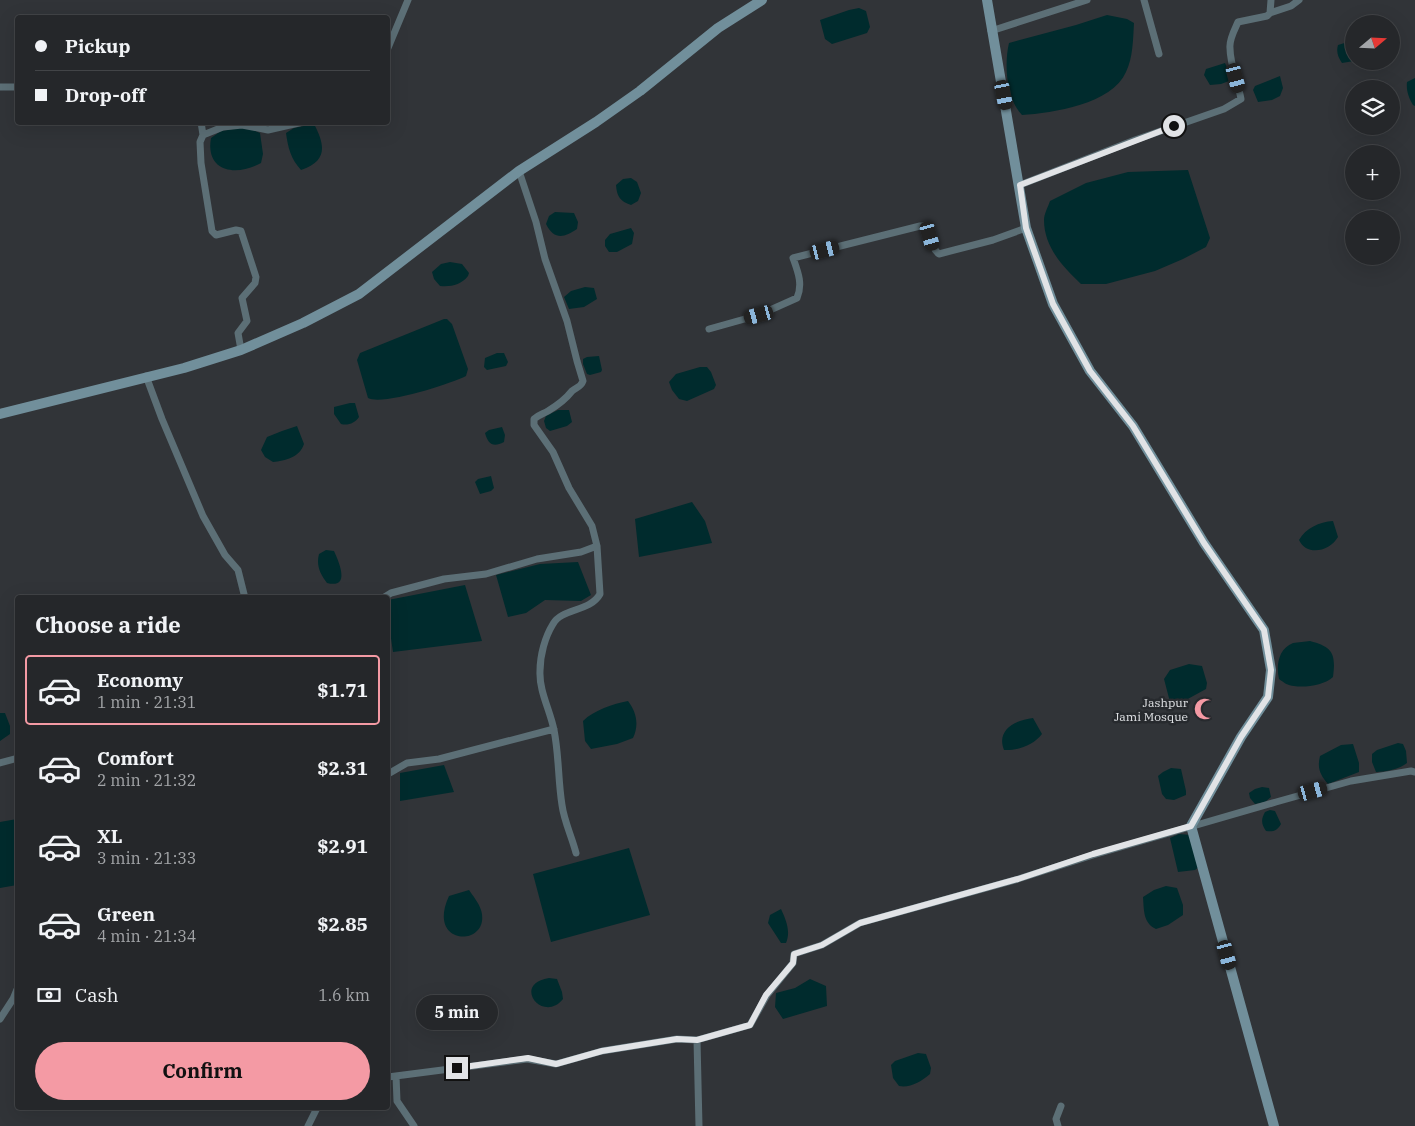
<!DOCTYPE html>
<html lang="en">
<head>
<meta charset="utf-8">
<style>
  :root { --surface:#25272a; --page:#2d2f32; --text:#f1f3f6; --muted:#a3a5a8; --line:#424447; --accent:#f49aa4 }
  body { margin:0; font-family:"IBM Plex Serif",serif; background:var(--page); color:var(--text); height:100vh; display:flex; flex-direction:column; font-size:19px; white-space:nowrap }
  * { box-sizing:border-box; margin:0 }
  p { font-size:16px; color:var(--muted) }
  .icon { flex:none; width:28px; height:28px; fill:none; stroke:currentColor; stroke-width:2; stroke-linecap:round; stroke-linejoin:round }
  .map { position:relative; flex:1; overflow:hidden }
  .drawer { position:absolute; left:15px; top:595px; width:375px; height:515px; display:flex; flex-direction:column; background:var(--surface); border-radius:5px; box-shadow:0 5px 20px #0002,0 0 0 1px var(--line) }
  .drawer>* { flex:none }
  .top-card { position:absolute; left:15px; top:15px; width:375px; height:110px; border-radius:5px; box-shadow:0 5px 20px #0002,0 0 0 1px var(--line); display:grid; align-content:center; height:110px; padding:0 20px; background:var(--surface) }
  .needle { width:32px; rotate:71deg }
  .buttons { position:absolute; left:1345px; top:15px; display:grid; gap:10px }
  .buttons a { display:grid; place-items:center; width:55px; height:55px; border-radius:50%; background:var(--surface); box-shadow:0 5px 20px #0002,0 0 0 1px var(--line); font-size:25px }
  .end { position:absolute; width:22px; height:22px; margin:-11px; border:6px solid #e1e3e6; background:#111; box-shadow:0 0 0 2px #111 }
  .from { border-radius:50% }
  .bubble { position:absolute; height:35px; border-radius:18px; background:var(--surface); box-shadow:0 5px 20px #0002,0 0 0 1px var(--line); font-size:16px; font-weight:800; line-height:35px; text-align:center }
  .car { position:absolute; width:15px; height:30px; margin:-15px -8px; border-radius:6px; box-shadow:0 0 4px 1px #0007; background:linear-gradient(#222 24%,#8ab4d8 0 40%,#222 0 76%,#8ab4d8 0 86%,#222 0) }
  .top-card b { display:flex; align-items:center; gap:18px; height:48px; font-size:19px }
  .top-card b+b { border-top:1px solid var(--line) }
  .top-card i { width:12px; height:12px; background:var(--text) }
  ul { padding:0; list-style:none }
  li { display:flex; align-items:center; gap:15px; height:70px; margin:0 10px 8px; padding:0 10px; border:2px solid transparent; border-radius:5px }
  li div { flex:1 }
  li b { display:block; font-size:19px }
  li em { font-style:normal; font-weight:800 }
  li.on { border-color:var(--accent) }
  li>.icon { width:45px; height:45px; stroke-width:1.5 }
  h2 { padding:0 20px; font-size:22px; line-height:60px }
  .pay { display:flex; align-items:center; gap:12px; height:55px; padding:0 20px; font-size:19px }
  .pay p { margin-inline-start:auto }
  .button { display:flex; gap:10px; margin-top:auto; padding:10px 20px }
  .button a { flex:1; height:58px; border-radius:30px; background:var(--accent); color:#111; font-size:20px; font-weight:800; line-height:58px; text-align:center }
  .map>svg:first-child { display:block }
  .water { fill:#002b2d }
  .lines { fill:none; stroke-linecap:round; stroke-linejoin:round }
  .street { stroke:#5c6f76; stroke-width:7 }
  .secondary { stroke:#718f9b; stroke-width:10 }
  .route { stroke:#e1e3e6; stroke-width:6 }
  .labels { text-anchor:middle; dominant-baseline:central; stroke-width:5; stroke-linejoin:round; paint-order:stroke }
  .poi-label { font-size:12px; fill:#e1e3e6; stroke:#272a2e; text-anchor:end }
</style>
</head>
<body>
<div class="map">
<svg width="1415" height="1126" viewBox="0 0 1415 1126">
  <rect width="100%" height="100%" fill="#313438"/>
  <path class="water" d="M859,8L866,11L870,27L867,33L832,44L825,39L820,20L849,10Z
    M1107,15L1127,19L1134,23C1133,40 1133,57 1126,72C1112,104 1053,113 1022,115C1006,99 1004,64 1009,43L1076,25Z
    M1351,41L1354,42V61L1342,63C1338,57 1336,52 1338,45Z
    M1225,63L1229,72V81L1221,84L1210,85L1204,75L1206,69Z
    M1280,76L1283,88L1280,96L1272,100L1258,102L1253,90L1255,86Z
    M1415,78V106L1413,105C1409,98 1406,91 1407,82Z
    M314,124C325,145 328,161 301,170C291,159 288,148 286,133L294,128Z
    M246,127L260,133L263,154L261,163C236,177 205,172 211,138L221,131Z
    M1188,170L1210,238L1206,247L1183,259L1155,271L1106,284H1081C1063,267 1044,247 1044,220C1044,214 1048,207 1050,201L1086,183L1128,172Z
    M631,178L637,182L641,193L638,201L631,205C620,201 617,197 616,185L623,179Z
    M555,212L574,213L578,222L577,229C564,238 554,240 546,224L549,216Z
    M631,228L634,233L632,244L617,252H609L605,246V240L610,234Z
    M450,262L462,264L469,273L468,276C461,285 451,287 440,286L434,279L432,272L441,264Z
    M585,287L594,288L597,299L584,307L569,309L564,297L571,291Z
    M444,319H447L452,324L468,369L466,376C450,384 382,406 368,398L357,360L360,353Z
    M497,353H504L508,362L506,366L487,370L484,367L485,358Z
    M599,356L602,370L601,372L590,375L587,374L583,364V359L587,357Z
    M700,367H707L711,372L716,385L714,389L687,401L679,399L672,390L669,382L676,374Z
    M350,403H355L359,417C355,423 348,426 341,424L334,414V407Z
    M558,410H569L572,422L567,426L550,431L546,428L544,421L546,416Z
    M297,426L304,444C300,457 285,461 273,462L265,457L261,450L267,437L282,431Z
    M502,427L505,435L504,442C493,448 488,444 485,433L489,430Z
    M491,476L494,488L491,491L480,494L475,482L478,479Z
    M692,502L705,521L712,543L639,557L635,519Z
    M1333,521L1338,537C1330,551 1307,557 1299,540C1306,528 1319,522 1333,521Z
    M326,550L334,551C339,562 351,589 327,583C320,574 316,565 319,554Z
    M578,562L591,595L581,601L545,600L526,613L508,617L496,575L540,564Z
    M465,585L482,641L393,652L388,618V600Z
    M1310,641C1333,647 1336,654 1333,677C1325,685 1305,688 1294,686C1288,686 1283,682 1279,679C1276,666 1278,649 1293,643C1298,642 1305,642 1310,641Z
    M1189,664L1202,666L1207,683L1206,689L1175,706L1170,702L1164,679L1170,670Z
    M628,701C637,713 639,725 633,738L617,744L591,749L585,741L583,721C594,710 613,704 628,701Z
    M0,713H5L10,726V734L0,741Z
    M1033,718L1042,734C1034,745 1017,751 1004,750C996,730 1015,720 1033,718Z
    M1398,743L1403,744L1406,751L1407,763C1400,769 1385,772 1376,772L1372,762V754L1377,750Z
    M1353,744L1359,763V772L1328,784C1320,775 1317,768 1320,756L1341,745Z
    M444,765L454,792L400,801V773Z
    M1171,768L1181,769L1186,791V795L1174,800L1166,799L1162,794L1158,776L1163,772Z
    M1262,787L1269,788L1271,797L1265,802L1255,804L1250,798L1249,793L1255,789Z
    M1270,810L1275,811L1281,824C1277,831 1273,832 1266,831C1261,824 1261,819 1265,812Z
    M17,819V885L0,888V822Z
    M1179,834L1191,835L1199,867L1195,870L1178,872L1170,838Z
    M629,848L650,915L551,942L533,874Z
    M1166,886L1177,888L1183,905V915L1168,925L1156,929C1143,923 1144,910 1143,897L1154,890Z
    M469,890C473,896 479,903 481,910C492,947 425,948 449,896Z
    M781,909C786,920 791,931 786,943H781L768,923L770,915Z
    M549,978L557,979L562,992L563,999C543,1024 511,984 549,978Z
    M810,979L826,986L827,1006L783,1019L775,1007L776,993L795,988Z
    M918,1053L926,1054L931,1068L930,1074C921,1082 910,1088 899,1086L893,1078L891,1065L895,1061Z"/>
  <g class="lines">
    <path class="street" d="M1144,0L1159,54
      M1270,13L1291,6L1299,0
      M991,31L1087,0
      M388,48L408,0
      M0,87H18
      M201,122L203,135
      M519,171L536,222L545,259L567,321L577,361L583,381C581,387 577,387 572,391C565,400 558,405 548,411C543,414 538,415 534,419V425L553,452L569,488L592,526L597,546L600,594C590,612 562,608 553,624C545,637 540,655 540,671C539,691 550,710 554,730C559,755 558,780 562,805C564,821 572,837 576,853
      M1020,185L1135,140L1224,109L1241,99C1238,82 1230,65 1230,48C1229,39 1235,29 1238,22L1267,16L1270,13L1271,0
      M709,329L759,315L797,298C803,284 798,272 793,258L920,226H927C930,235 931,248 939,254L993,240L1026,228
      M241,350L238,333L247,321L242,298L255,283L256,277L241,231L236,230L216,235L212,231L201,163L200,142L203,135L223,127L242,125L268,130L303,122
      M146,376L162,419L203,516L225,555L238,570L245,598
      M383,598L391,593L444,579L486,574L537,559L581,552L597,546
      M0,763L18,758
      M388,774L407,763L439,759L554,729
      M0,1019L13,999L18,987
      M697,1040L699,1126
      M396,1076L397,1101L414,1126
      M388,1077L527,1059L556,1064L602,1051L677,1039L697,1040L750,1025L767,995L793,963L794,954L822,945L860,923L1018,879L1093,855L1276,802L1351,781L1411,771L1415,772
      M308,1126L317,1108
      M1058,1126L1056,1119L1061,1106"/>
    <path class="secondary" d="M987,0L1026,228L1053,304L1090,371L1133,426L1204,543L1264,630L1271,670L1268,697L1241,737L1191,826L1274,1126
      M0,414L184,368L241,350L303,323L359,294L519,171L596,122L640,91L718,28L762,0"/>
  </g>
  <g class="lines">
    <path class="route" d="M457,1068L528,1058L556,1064L602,1051L677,1039L697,1040L750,1025L766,995L793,963L794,954L822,945L860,923L1018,879L1093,854L1191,826L1241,737L1268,697L1271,670L1264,630L1204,543L1133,426L1090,371L1053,304L1026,228L1020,185L1174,126"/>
  </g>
  <defs>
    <g id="mosque-bare" transform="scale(1.725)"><path d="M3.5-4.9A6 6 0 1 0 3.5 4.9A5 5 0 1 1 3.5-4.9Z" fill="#f49aa4" stroke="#272a2e" stroke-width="2.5" paint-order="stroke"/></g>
  </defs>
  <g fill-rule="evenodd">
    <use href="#mosque-bare" x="1205" y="709"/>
  </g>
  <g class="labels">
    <g class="poi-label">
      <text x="1188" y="702">Jashpur<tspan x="1188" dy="14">Jami Mosque</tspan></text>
    </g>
  </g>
</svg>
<div class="buttons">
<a><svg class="needle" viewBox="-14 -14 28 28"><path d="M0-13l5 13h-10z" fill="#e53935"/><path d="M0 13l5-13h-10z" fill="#a3a5a8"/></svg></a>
<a><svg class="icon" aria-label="layers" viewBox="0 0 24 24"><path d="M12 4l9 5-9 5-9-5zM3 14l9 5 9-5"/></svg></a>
<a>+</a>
<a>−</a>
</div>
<i class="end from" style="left:1174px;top:126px"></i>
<i class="end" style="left:457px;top:1068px"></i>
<div class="bubble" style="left:416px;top:995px;width:82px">5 min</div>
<i class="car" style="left:1236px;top:78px;rotate:165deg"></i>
<i class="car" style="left:1004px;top:95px;rotate:169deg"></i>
<i class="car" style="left:930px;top:236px;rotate:164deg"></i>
<i class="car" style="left:825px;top:250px;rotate:76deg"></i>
<i class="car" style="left:759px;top:315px;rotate:255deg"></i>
<i class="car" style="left:1313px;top:791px;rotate:75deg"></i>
<i class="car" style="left:1227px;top:955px;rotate:165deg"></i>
<div class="top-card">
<b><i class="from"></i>Pickup</b>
<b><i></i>Drop-off</b>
</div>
<section class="drawer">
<h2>Choose a ride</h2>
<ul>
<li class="on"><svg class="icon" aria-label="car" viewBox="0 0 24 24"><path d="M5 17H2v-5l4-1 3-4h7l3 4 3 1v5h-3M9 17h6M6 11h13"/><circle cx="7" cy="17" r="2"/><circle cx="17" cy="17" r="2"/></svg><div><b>Economy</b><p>1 min · 21:31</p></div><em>$1.71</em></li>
<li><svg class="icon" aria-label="car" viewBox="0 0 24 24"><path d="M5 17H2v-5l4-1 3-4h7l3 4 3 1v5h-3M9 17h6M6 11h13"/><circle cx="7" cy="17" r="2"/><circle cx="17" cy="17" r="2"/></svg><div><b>Comfort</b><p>2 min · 21:32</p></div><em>$2.31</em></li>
<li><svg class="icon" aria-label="car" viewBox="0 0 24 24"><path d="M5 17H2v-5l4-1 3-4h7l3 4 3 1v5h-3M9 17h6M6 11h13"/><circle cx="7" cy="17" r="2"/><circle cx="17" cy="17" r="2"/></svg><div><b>XL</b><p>3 min · 21:33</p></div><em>$2.91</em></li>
<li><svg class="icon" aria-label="car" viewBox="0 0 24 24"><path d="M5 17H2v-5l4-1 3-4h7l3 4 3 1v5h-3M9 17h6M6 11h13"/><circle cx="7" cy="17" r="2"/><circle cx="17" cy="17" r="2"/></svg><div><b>Green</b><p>4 min · 21:34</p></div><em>$2.85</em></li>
</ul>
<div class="pay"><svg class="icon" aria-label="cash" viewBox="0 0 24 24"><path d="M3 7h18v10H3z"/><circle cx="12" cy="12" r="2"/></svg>Cash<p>1.6 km</p></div>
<div class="button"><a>Confirm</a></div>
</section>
</div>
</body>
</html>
